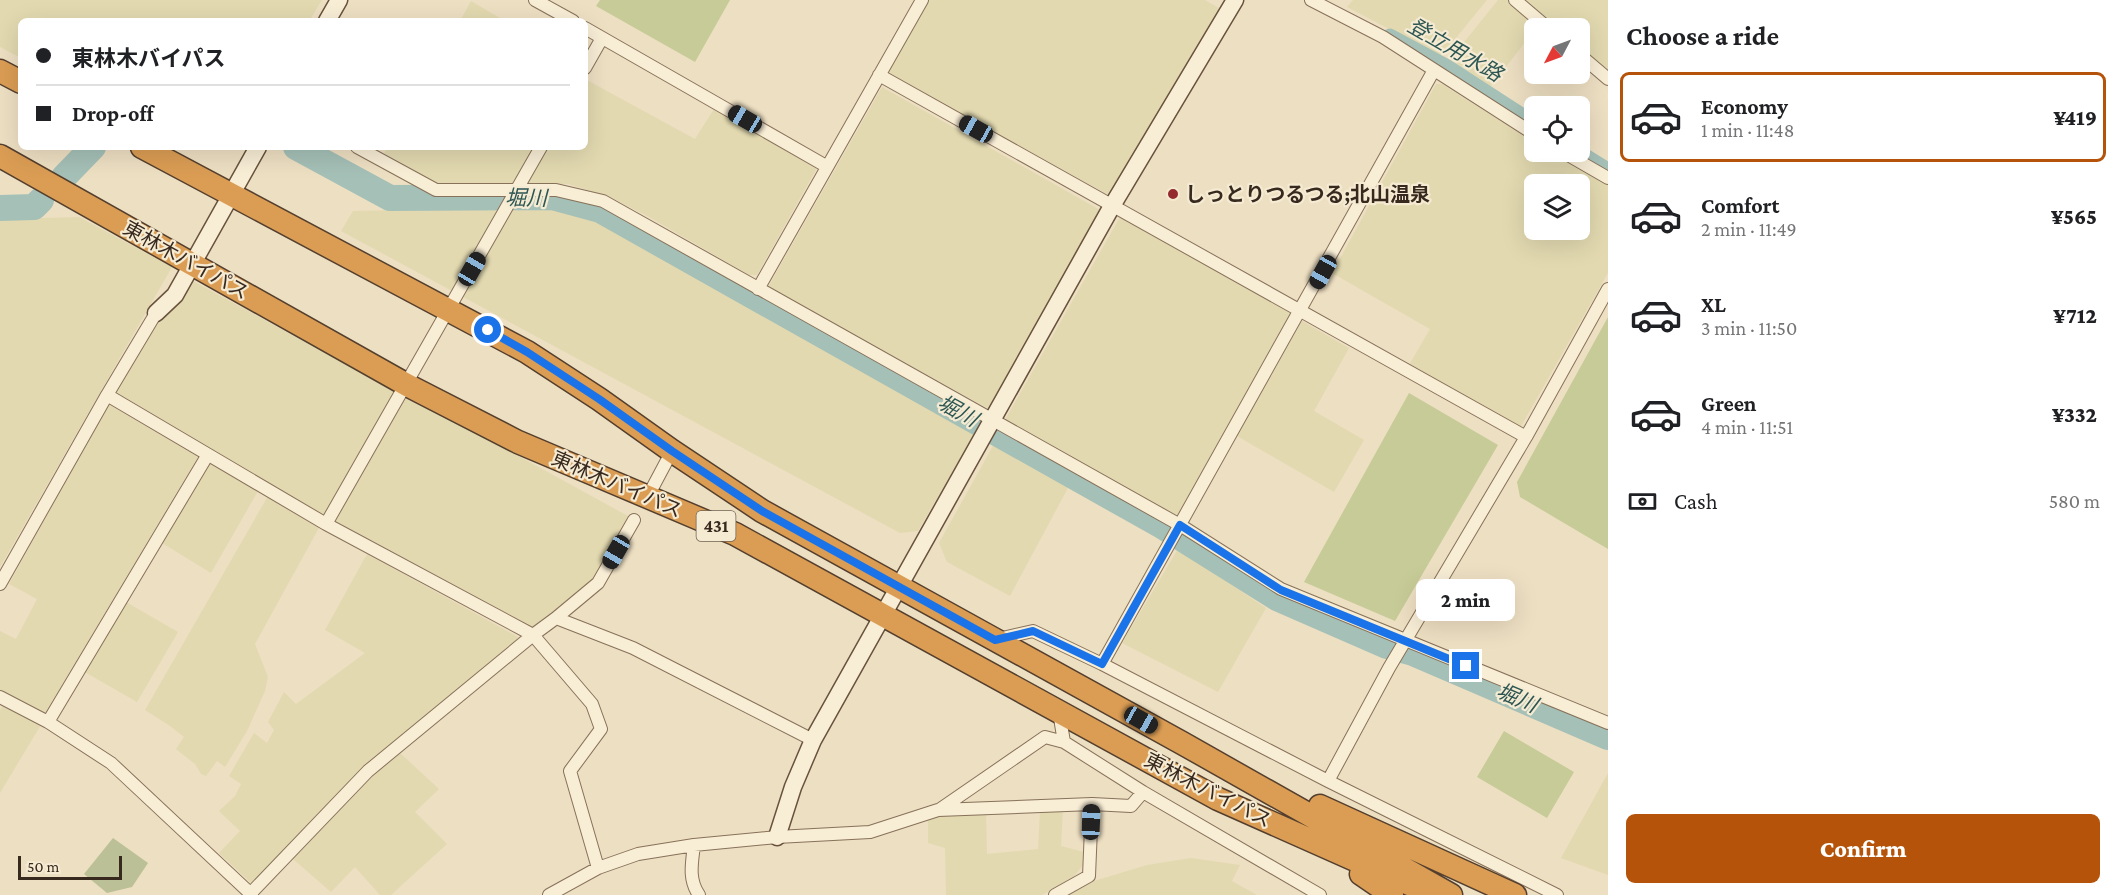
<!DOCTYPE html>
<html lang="en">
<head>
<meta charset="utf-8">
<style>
  :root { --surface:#fff; --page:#f2f2f2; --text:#202124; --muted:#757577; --line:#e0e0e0; --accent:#b45309 }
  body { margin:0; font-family:"Crimson Pro","Noto Sans JP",serif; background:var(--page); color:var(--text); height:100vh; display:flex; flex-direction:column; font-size:22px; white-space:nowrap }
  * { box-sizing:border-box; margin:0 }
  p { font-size:20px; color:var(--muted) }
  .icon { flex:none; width:33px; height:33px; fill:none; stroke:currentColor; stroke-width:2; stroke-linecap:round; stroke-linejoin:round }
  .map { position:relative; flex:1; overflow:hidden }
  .side { display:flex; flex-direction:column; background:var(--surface); width:510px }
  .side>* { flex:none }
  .hud { position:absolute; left:18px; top:18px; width:570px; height:132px; border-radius:9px; box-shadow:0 6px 24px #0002; display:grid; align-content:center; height:132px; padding:0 18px; background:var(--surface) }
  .needle { width:39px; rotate:229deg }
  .controls { position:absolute; left:1524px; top:18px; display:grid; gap:12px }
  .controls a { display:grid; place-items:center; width:66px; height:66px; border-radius:9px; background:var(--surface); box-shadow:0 6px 24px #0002; font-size:30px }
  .scale { position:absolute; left:18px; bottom:15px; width:104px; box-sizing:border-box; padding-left:6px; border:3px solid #37291e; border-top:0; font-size:16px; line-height:21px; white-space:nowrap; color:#37291e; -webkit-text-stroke:4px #f5ead2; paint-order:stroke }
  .end { position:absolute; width:27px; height:27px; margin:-14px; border:8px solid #1a73e8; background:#fff; box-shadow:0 0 0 3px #fff }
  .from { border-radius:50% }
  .bubble { position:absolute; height:42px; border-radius:9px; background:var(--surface); box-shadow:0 6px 24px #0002; font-size:20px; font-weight:800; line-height:42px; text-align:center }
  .car { position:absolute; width:18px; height:36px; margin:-18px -9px; border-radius:8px; box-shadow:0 0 4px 2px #0007; background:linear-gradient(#222 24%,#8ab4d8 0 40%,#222 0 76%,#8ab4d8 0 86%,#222 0) }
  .hud b { display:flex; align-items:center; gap:21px; height:57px; font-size:22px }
  .hud b+b { border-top:2px solid var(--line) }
  .hud i { width:15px; height:15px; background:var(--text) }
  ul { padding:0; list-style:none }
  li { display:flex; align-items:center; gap:18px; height:90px; margin:0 12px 9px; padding:0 6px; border:3px solid transparent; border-radius:9px }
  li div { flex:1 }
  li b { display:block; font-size:22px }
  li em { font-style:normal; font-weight:800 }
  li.current { border-color:var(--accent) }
  li>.icon { width:54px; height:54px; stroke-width:1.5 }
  h2 { padding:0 18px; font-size:27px; line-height:72px }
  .pay { display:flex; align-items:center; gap:15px; height:66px; padding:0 18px; font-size:22px }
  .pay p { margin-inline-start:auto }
  .primary-button { display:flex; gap:12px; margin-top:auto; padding:12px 18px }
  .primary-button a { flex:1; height:69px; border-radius:9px; background:var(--accent); color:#fff; font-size:24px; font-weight:800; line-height:69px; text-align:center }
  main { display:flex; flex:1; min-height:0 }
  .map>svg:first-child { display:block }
  .farmland { fill:#e2d9b0; fill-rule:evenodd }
  .green { fill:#c6cb97 }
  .cemetery { fill:#bcc096 }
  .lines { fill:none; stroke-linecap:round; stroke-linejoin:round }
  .canal { stroke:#a5c0b7; stroke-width:15 }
  .river { stroke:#a5c0b7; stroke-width:26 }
  .street-casing { stroke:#87715a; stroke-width:14 }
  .secondary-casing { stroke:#68523d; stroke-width:19 }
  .highway-casing { stroke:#543f2e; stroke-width:25 }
  .street { stroke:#f8edd5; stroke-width:12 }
  .secondary { stroke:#f8edd5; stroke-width:16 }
  .highway { stroke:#db9d54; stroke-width:22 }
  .route { stroke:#1a73e8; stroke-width:8 }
  .poi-dot { fill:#942b2e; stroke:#f5ead2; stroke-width:2 }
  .labels { text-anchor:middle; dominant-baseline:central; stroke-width:4.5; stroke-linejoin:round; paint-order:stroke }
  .shield { fill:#f5ead2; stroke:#706354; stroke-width:1.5 }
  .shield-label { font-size:18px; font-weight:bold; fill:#37291e }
  .poi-label { font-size:20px; font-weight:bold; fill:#37291e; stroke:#f5ead2; text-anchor:start }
  .street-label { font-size:20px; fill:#37291e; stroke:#f5ead2 }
  .water-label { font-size:21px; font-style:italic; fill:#2d5653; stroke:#f5ead2 }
</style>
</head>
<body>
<main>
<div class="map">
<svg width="1608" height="895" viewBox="0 0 1608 895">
  <rect width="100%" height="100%" fill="#eddfc2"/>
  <path class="farmland" d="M0,0H322L309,21H21V58L0,47Z
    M928,0H1205L1219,8L1109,195L886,73Z
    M1353,0H1487L1437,61L1391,30L1347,7Z
    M1498,0H1508L1539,26L1534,28V31L1486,92L1444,67Z
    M1524,0H1608V72L1580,48V28H1557Z
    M471,1L505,21H460Z
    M585,79L695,139L714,109L817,168L757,275H749L649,217L612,198L568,184H437L384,153L388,147H585Z
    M1436,84H1442L1534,142V152H1551L1608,185V273L1520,428L1409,365L1430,329L1332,273ZM1534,184H1580V230H1534Z
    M882,87L1100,210L989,409L768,287Z
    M558,207L610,226L976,431L918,531L900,533L341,231L353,211Z
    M79,217L172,267L0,567V219Z
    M1120,217L1291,313L1177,516L1005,420Z
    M193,281L395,391L324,516L115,394L161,318L183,297Z
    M1302,321L1349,348L1314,411L1364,440L1334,492L1237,436Z
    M407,395L628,516L593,581L534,628L335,521Z
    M108,404L198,457L45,713L0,690V631L16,639L37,599L9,584Z
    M994,444L1069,486L1010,596L947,562L939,543Z
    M209,463L258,491L211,573L162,543Z
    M268,496L320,526L255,644L268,677L265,691L247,731L225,767L217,761L206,776L201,774L195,764L176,749L184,737L170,726L145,710Z
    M1178,549L1266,608L1218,692L1122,643Z
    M367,554L518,637L517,640L364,766L252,884L219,853L240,831L219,811L235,796L241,784L229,776L254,733L267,743L274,730L268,722L284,692L296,704L365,653L325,630Z
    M126,602L178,632L137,702L83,671Z
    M3,705L42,723L0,793V710Z
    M399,752L439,789L415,812L447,844L391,895H380L355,867L331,892L293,859L372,776Z
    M1608,773V875L1561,858Z
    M1063,809L1061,846L1084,852L1083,865L1072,879L1042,895H946L945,848L928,843V817L939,813L986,812L987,854L1038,849L1040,811Z
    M1191,858L1240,865L1232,881L1257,895H1069L1094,881L1147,865Z"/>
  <path class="green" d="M600,0H730L695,62L596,6Z
    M1608,317V549L1520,497L1517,482Z
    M1409,393L1498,445L1395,621L1304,582Z
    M1504,731L1574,772L1547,818L1477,777Z"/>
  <path class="cemetery" d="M113,838L148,863L132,887L107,893L84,874Z"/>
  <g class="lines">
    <path class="canal" d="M1390,36L1446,66L1534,123
      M1579,152L1608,170"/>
    <path class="river" d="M296,147L390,198L552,197L600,210L1162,526L1277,598L1387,646L1413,653L1608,737
      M64,177L93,147
      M0,208L34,207L41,200"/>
    <g class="street-casing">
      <path id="street" d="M535,0L573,21
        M1311,0L1383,37L1534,134
        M1515,0L1548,28
        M585,28L826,166
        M1580,55L1608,79
        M585,68L602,38
        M879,75L1526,437
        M357,147L436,190H556L603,201L1180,525L1281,589L1608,723
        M1563,152L1608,178
        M758,289L922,0
        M107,395L326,524L533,635L556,618L633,648L813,740
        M647,498L672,451
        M326,524L541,147
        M0,584L107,395L156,313
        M556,618L598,583L634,520
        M998,639L1033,631L1102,664L1328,781L1557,895
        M1102,664L1434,70
        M0,697L48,722L111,763L252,895
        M1059,712L1064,742L1143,792L1320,895
        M48,722L207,456
        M1328,781L1389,668L1526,437L1608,289
        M939,810L1045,737L1064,742
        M694,845C692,863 688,879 699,895
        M251,893L368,771L533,635L592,704L601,729L570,771L598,868
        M549,895L598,868L638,854L694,845L777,837L870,832L938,810L1092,804L1131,806L1143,792
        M1055,895L1089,876L1092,804"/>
    </g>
    <g class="secondary-casing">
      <path id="secondary" d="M327,21L339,0
        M156,313L175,295L258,147
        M777,837L793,787L813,740L1112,206L1235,0"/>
    </g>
    <g class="highway-casing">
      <path id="highway" d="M0,71L21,82
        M142,147L527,352L599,399L672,451L762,511L1182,743L1451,895
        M0,156L407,385L518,442L735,534L1218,799L1434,895
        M1320,806L1515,895
        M1361,874L1392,895"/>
    </g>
    <use href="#street" class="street"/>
    <use href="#secondary" class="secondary"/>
    <use href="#highway" class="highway"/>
  </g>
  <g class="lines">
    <path class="route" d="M488,330L527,352L599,399L672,451L762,511L995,640L1033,631L1102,664L1180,525L1281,590L1466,666"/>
  </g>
  <circle class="poi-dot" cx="1173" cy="194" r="6"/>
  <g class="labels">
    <rect class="shield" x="696.5" y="511" width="39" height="30" rx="4.5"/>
    <g class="shield-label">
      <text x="716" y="526">431</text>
    </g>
    <g class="poi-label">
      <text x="1185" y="194">しっとりつるつる;北山温泉</text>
    </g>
    <g class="street-label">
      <text transform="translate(186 260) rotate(29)">東林木バイパス</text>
      <text transform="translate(617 484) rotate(23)">東林木バイパス</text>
      <text transform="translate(1208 790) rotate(27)">東林木バイパス</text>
    </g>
    <g class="water-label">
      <text transform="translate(1455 50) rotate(30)">登立用水路</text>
      <text transform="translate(526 198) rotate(1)">堀川</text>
      <text transform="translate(958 411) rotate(29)">堀川</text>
      <text transform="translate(1517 698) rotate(23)">堀川</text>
    </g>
  </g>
</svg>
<div class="controls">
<a><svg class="needle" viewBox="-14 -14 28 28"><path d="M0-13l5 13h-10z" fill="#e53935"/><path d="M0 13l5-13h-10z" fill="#757577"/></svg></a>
<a><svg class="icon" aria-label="locate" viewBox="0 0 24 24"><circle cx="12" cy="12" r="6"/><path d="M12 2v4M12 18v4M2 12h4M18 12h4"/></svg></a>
<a><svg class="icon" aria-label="layers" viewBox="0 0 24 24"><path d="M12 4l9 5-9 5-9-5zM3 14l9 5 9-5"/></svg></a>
</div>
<div class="scale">50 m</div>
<i class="end from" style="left:488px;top:330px"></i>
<i class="end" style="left:1466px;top:666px"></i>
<div class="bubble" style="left:1416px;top:579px;width:99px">2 min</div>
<i class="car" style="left:745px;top:119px;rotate:300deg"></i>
<i class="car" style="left:976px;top:129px;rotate:299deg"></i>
<i class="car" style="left:472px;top:269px;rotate:30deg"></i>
<i class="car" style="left:1323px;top:272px;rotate:209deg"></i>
<i class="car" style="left:616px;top:552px;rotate:210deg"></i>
<i class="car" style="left:1141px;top:720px;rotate:119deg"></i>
<i class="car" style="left:1091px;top:822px;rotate:2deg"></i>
<div class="hud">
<b><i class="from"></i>東林木バイパス</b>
<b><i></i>Drop-off</b>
</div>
</div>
<section class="side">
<h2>Choose a ride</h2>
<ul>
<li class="current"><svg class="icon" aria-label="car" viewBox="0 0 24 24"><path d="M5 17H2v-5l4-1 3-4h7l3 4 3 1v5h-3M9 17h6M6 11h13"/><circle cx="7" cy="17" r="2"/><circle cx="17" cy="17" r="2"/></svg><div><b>Economy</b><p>1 min · 11:48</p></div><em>¥419</em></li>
<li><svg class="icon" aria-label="car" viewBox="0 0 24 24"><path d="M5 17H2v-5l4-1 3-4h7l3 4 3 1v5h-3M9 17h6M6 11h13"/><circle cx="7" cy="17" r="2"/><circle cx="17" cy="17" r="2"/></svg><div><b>Comfort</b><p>2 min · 11:49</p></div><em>¥565</em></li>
<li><svg class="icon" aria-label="car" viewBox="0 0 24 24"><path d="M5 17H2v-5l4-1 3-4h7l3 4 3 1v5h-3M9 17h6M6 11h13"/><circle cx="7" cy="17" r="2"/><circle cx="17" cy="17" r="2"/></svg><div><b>XL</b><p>3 min · 11:50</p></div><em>¥712</em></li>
<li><svg class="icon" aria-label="car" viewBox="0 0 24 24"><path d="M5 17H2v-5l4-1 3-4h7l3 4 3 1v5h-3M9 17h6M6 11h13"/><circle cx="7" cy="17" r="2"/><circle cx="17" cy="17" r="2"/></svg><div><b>Green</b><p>4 min · 11:51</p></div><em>¥332</em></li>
</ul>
<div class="pay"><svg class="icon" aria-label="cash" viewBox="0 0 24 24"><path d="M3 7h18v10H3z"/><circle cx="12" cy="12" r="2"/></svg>Cash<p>580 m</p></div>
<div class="primary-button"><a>Confirm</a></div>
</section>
</main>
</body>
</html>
